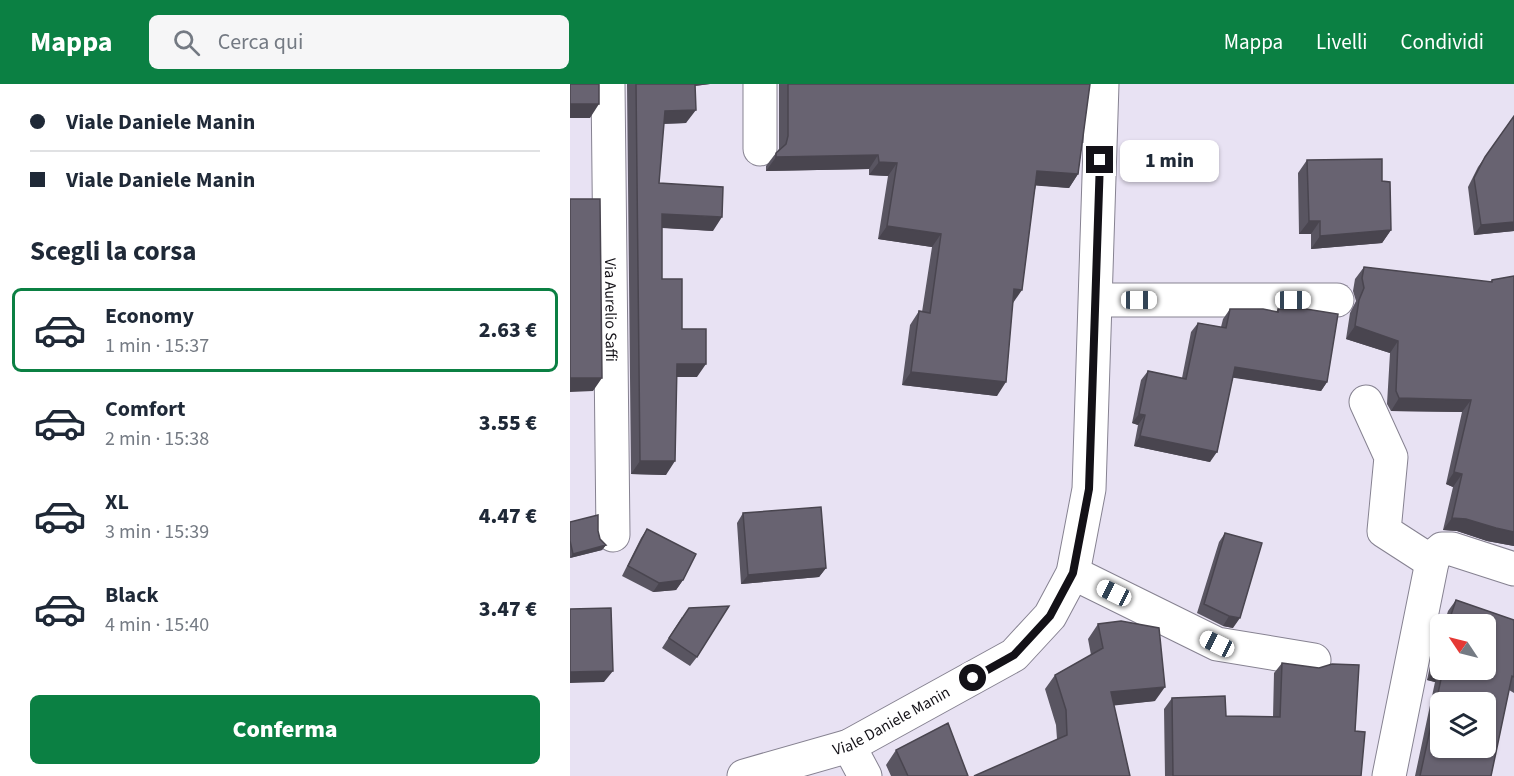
<!DOCTYPE html>
<html lang="it">
<head>
<meta charset="utf-8">
<style>
  :root { --surface:#fff; --page:#f6f6f7; --text:#1f2937; --muted:#747a83; --line:#e0e1e3; --accent:#0b8043 }
  body { margin:0; font-family:"Source Sans 3",sans-serif; background:var(--page); color:var(--text); height:100vh; display:flex; flex-direction:column; font-size:22px; white-space:nowrap }
  * { box-sizing:border-box; margin:0 }
  p { font-size:20px; color:var(--muted) }
  .icon { flex:none; width:33px; height:33px; fill:none; stroke:currentColor; stroke-width:2; stroke-linecap:round; stroke-linejoin:round }
  .map { position:relative; flex:1; overflow:hidden }
  .details { display:flex; flex-direction:column; background:var(--surface); width:570px }
  .details>* { flex:none }
  .banner { display:grid; align-content:center; height:132px; padding:0 30px; background:var(--surface) }
  .needle { width:39px; rotate:305deg }
  .controls { position:absolute; left:860px; top:530px; display:grid; gap:12px }
  .controls a { display:grid; place-items:center; width:66px; height:66px; border-radius:9px; background:var(--surface); box-shadow:0 2px 4px #0004; font-size:30px }
  .end { position:absolute; width:27px; height:27px; margin:-14px; border:8px solid #131117; background:#fff; box-shadow:0 0 0 3px #fff }
  .from { border-radius:50% }
  .bubble { position:absolute; height:42px; border-radius:9px; background:var(--surface); box-shadow:0 2px 4px #0004; font-size:20px; font-weight:800; line-height:42px; text-align:center }
  .car { position:absolute; width:18px; height:36px; margin:-18px -9px; border-radius:8px; box-shadow:0 0 4px 2px #0007; background:linear-gradient(#fff 24%,#345 0 40%,#fff 0 76%,#345 0 86%,#fff 0) }
  .banner b { display:flex; align-items:center; gap:21px; height:57px; font-size:22px }
  .banner b+b { border-top:2px solid var(--line) }
  .banner i { width:15px; height:15px; background:var(--text) }
  ul { padding:0; list-style:none }
  li { display:flex; align-items:center; gap:18px; height:84px; margin:0 12px 9px; padding:0 18px; border:3px solid transparent; border-radius:9px }
  li div { flex:1 }
  li b { display:block; font-size:22px }
  li em { font-style:normal; font-weight:800 }
  li.current { border-color:var(--accent) }
  li>.icon { width:54px; height:54px; stroke-width:1.5 }
  h2 { padding:0 30px; font-size:27px; line-height:72px }
  .cta { display:flex; gap:12px; margin-top:auto; padding:12px 30px }
  .cta a { flex:1; height:69px; border-radius:9px; background:var(--accent); color:#fff; font-size:24px; font-weight:800; line-height:69px; text-align:center }
  header { display:flex; align-items:center; gap:36px; box-sizing:border-box; height:84px; padding:0 30px; background:var(--accent); color:#fff }
  header strong { font-size:28px }
  nav { display:flex; gap:33px; margin-inline-start:auto; font-size:21px }
  .search { width:420px; height:54px; background:var(--page); display:flex; align-items:center; gap:15px; box-sizing:border-box; padding:0 21px; border-radius:9px; color:var(--muted); font-size:22px }
  main { display:flex; flex:1; min-height:0 }
  .map>svg:first-child { display:block }
  .lines { fill:none; stroke-linecap:round; stroke-linejoin:round }
  .street-casing { stroke:#868291; stroke-width:35 }
  .street { stroke:#fff; stroke-width:33 }
  .wall { fill:#595561 }
  .shaded-wall { fill:#49454f }
  .building { fill:#686371; stroke:#49454f; stroke-width:1.5; fill-rule:evenodd }
  .route { stroke:#131117; stroke-width:8 }
  .labels { text-anchor:middle; dominant-baseline:central; stroke-width:4.5; stroke-linejoin:round; paint-order:stroke }
  .street-label { font-size:16px; fill:#131117; stroke:#f4f0fe }
</style>
</head>
<body>
<header>
<strong>Mappa</strong>
<div class="search"><svg class="icon" aria-label="search" viewBox="0 0 24 24"><circle cx="10" cy="10" r="6"/><path d="M15 15l6 6"/></svg>Cerca qui</div>
<nav><a>Mappa</a><a>Livelli</a><a>Condividi</a></nav>
</header>
<main>
<section class="details">
<div class="banner">
<b><i class="from"></i>Viale Daniele Manin</b>
<b><i></i>Viale Daniele Manin</b>
</div>
<h2>Scegli la corsa</h2>
<ul>
<li class="current"><svg class="icon" aria-label="car" viewBox="0 0 24 24"><path d="M5 17H2v-5l4-1 3-4h7l3 4 3 1v5h-3M9 17h6M6 11h13"/><circle cx="7" cy="17" r="2"/><circle cx="17" cy="17" r="2"/></svg><div><b>Economy</b><p>1 min · 15:37</p></div><em>2.63 €</em></li>
<li><svg class="icon" aria-label="car" viewBox="0 0 24 24"><path d="M5 17H2v-5l4-1 3-4h7l3 4 3 1v5h-3M9 17h6M6 11h13"/><circle cx="7" cy="17" r="2"/><circle cx="17" cy="17" r="2"/></svg><div><b>Comfort</b><p>2 min · 15:38</p></div><em>3.55 €</em></li>
<li><svg class="icon" aria-label="car" viewBox="0 0 24 24"><path d="M5 17H2v-5l4-1 3-4h7l3 4 3 1v5h-3M9 17h6M6 11h13"/><circle cx="7" cy="17" r="2"/><circle cx="17" cy="17" r="2"/></svg><div><b>XL</b><p>3 min · 15:39</p></div><em>4.47 €</em></li>
<li><svg class="icon" aria-label="car" viewBox="0 0 24 24"><path d="M5 17H2v-5l4-1 3-4h7l3 4 3 1v5h-3M9 17h6M6 11h13"/><circle cx="7" cy="17" r="2"/><circle cx="17" cy="17" r="2"/></svg><div><b>Black</b><p>4 min · 15:40</p></div><em>3.47 €</em></li>
</ul>
<div class="cta"><a>Conferma</a></div>
</section>
<div class="map">
<svg width="944" height="692" viewBox="0 0 944 692">
  <rect width="100%" height="100%" fill="#e8e2f3"/>
  <g class="lines">
    <g class="street-casing">
      <g id="street">
        <path id="s1" d="M38,0L43,451"/>
        <path d="M190,65V0"/>
        <path d="M526,216H767"/>
        <path d="M796,318L821,373L814,447L862,478"/>
        <path d="M503,489L647,560L744,576"/>
        <path d="M279,662L295,692"/>
        <path id="s2" d="M174,692L279,662L444,571L480,532L503,489L519,405L532,0"/>
        <path d="M819,692L862,478L865,471L872,465H882L944,485"/>
      </g>
    </g>
    <use href="#street" class="street"/>
  </g>
  <path class="wall" d="M57,0H140L125,2L116,39L93,40L89,99L143,147L92,144V195L112,245L127,293H107L96,391L61,390Z
    M209,0H520L508,90L499,104L466,101L442,219L427,312L332,301L340,241L349,227L352,228L362,163L308,155L318,92L299,91V85L196,87V82L209,65Z
    M944,32V147L904,151L898,103L908,83Z
    M737,76L812,97L821,146L812,159L741,165V150H729L728,89Z
    M794,183L920,198L922,196L944,192V462L917,457L887,447L873,446L883,403L876,400L892,328L821,327L817,320L820,269L776,255L780,229L786,217L783,207L785,195Z
    M660,225L706,228L708,225L757,298L751,307L662,293L640,378L564,362L568,341L562,339L571,296L578,287L612,294L621,248L628,239L651,243L653,235Z
    M173,429L256,484L249,493L171,500L167,439Z
    M0,438L28,447L30,455L36,461L32,466L0,474Z
    M77,445L113,496L106,506L83,508L52,492L71,454Z
    M655,449L663,544L653,542L627,529L649,458Z
    M886,516L944,536V609L939,606L921,692H845L865,598L857,596L865,560L870,551V585L915,540H874L878,527Z
    M112,533L127,573L120,582L92,564Z
    M528,540L585,617L544,621L560,692L487,655L486,641L475,605L485,591L521,571L518,555Z
    M712,579L785,647L791,692H595L594,625L602,614L656,632L703,633L704,589Z
    M326,666L398,692H321L316,681Z"/>
  <path class="shaded-wall" d="M117,0H140L116,3Z
    M0,20H29L20,34H0Z
    M126,26L116,39L85,40L95,27Z
    M308,71L299,85L196,87L206,73Z
    M309,78L327,79L318,92L299,91Z
    M467,87L508,90L499,104L458,101Z
    M92,130L152,133L143,147L82,143Z
    M739,137H750L741,150H729Z
    M944,138V147L904,151L911,141Z
    M317,142L371,150L362,163L308,155Z
    M821,146L812,159L741,165L750,152Z
    M444,205L452,206L443,219Z
    M785,242L828,257L820,269L776,255Z
    M107,280H136L127,293H97Z
    M665,283L757,298L751,307L658,293Z
    M341,288L436,298L427,312L332,301Z
    M0,294H32L23,307L0,308Z
    M829,314L901,316L892,328L821,327Z
    M569,330L575,331L568,341L562,339Z
    M570,352L647,368L640,378L564,362Z
    M70,377H105L96,391L61,390Z
    M884,388L892,390L883,403L876,400Z
    M882,434L896,435L944,448V462L917,457L887,447L873,446Z
    M36,461L32,466L0,474L3,470Z
    M256,484L249,493L171,500L178,491Z
    M113,496L106,506L83,508L89,499Z
    M659,532L670,534L663,544L653,542Z
    M866,584L873,586L865,598L857,596Z
    M43,587L34,598L0,599V588Z
    M595,603L585,617L531,623L541,608Z"/>
  <path class="building" d="M0,0H29V20H0Z
    M66,0H125L126,26L95,27L89,99L153,103L152,133L92,130V195H112V245H136V280H107L105,377H70Z
    M218,0H520L508,90L467,87L452,206L444,205L436,298L341,288L349,227L360,229L371,150L317,142L327,79L309,78L308,71L206,73V69L216,60L218,52Z
    M944,32V138L911,141L904,94L915,73Z
    M812,75V97L820,98L821,146L750,152V137H739L737,76Z
    M0,115H30L32,294H0Z
    M794,183L922,198V196L944,192V448L926,444L896,435L882,434L892,390L884,388L901,316L829,314L826,307L828,257L785,242L789,216L794,204L792,194Z
    M660,225H693L708,228V225H736L768,230L757,298L665,283L647,368L570,352L575,331L569,330L578,287L616,295L628,239L656,244Z
    M251,423L256,484L178,491L173,429Z
    M28,431V447L30,455L36,461L3,470L0,457V438Z
    M77,445L126,470L113,496L89,499L58,482Z
    M655,449L692,459L670,534L659,532L634,520Z
    M886,516L944,536V593L942,592L921,692H850L873,586L866,584L870,562V585H915V540H878ZM870,618H915V663H870Z
    M159,522L127,573L99,554L119,524Z
    M41,524L43,587L0,588V525Z
    M551,537L589,544L595,603L541,608L560,692H404L497,651L496,626L485,591L533,564L528,540Z
    M712,579L749,584L762,580L789,581L785,647L795,648L791,692H603L602,614L655,612L656,632L710,633Z
    M378,639L398,692H338L326,666Z"/>
  <g class="lines">
    <path class="route" d="M403,594L444,571L480,532L503,489L519,405L530,76"/>
  </g>
  <g class="labels">
    <g class="street-label">
      <text stroke="none"><textPath href="#s1" startOffset="226">Via Aurelio Saffi</textPath></text>
      <text stroke="none"><textPath href="#s2" startOffset="158">Viale Daniele Manin</textPath></text>
    </g>
  </g>
</svg>
<div class="controls">
<a><svg class="needle" viewBox="-14 -14 28 28"><path d="M0-13l5 13h-10z" fill="#e53935"/><path d="M0 13l5-13h-10z" fill="#747a83"/></svg></a>
<a><svg class="icon" aria-label="layers" viewBox="0 0 24 24"><path d="M12 4l9 5-9 5-9-5zM3 14l9 5 9-5"/></svg></a>
</div>
<i class="end from" style="left:403px;top:594px"></i>
<i class="end" style="left:530px;top:76px"></i>
<div class="bubble" style="left:550px;top:56px;width:99px">1 min</div>
<i class="car" style="left:569px;top:216px;rotate:90deg"></i>
<i class="car" style="left:723px;top:216px;rotate:90deg"></i>
<i class="car" style="left:544px;top:509px;rotate:296deg"></i>
<i class="car" style="left:647px;top:560px;rotate:296deg"></i>
</div>
</main>
</body>
</html>
